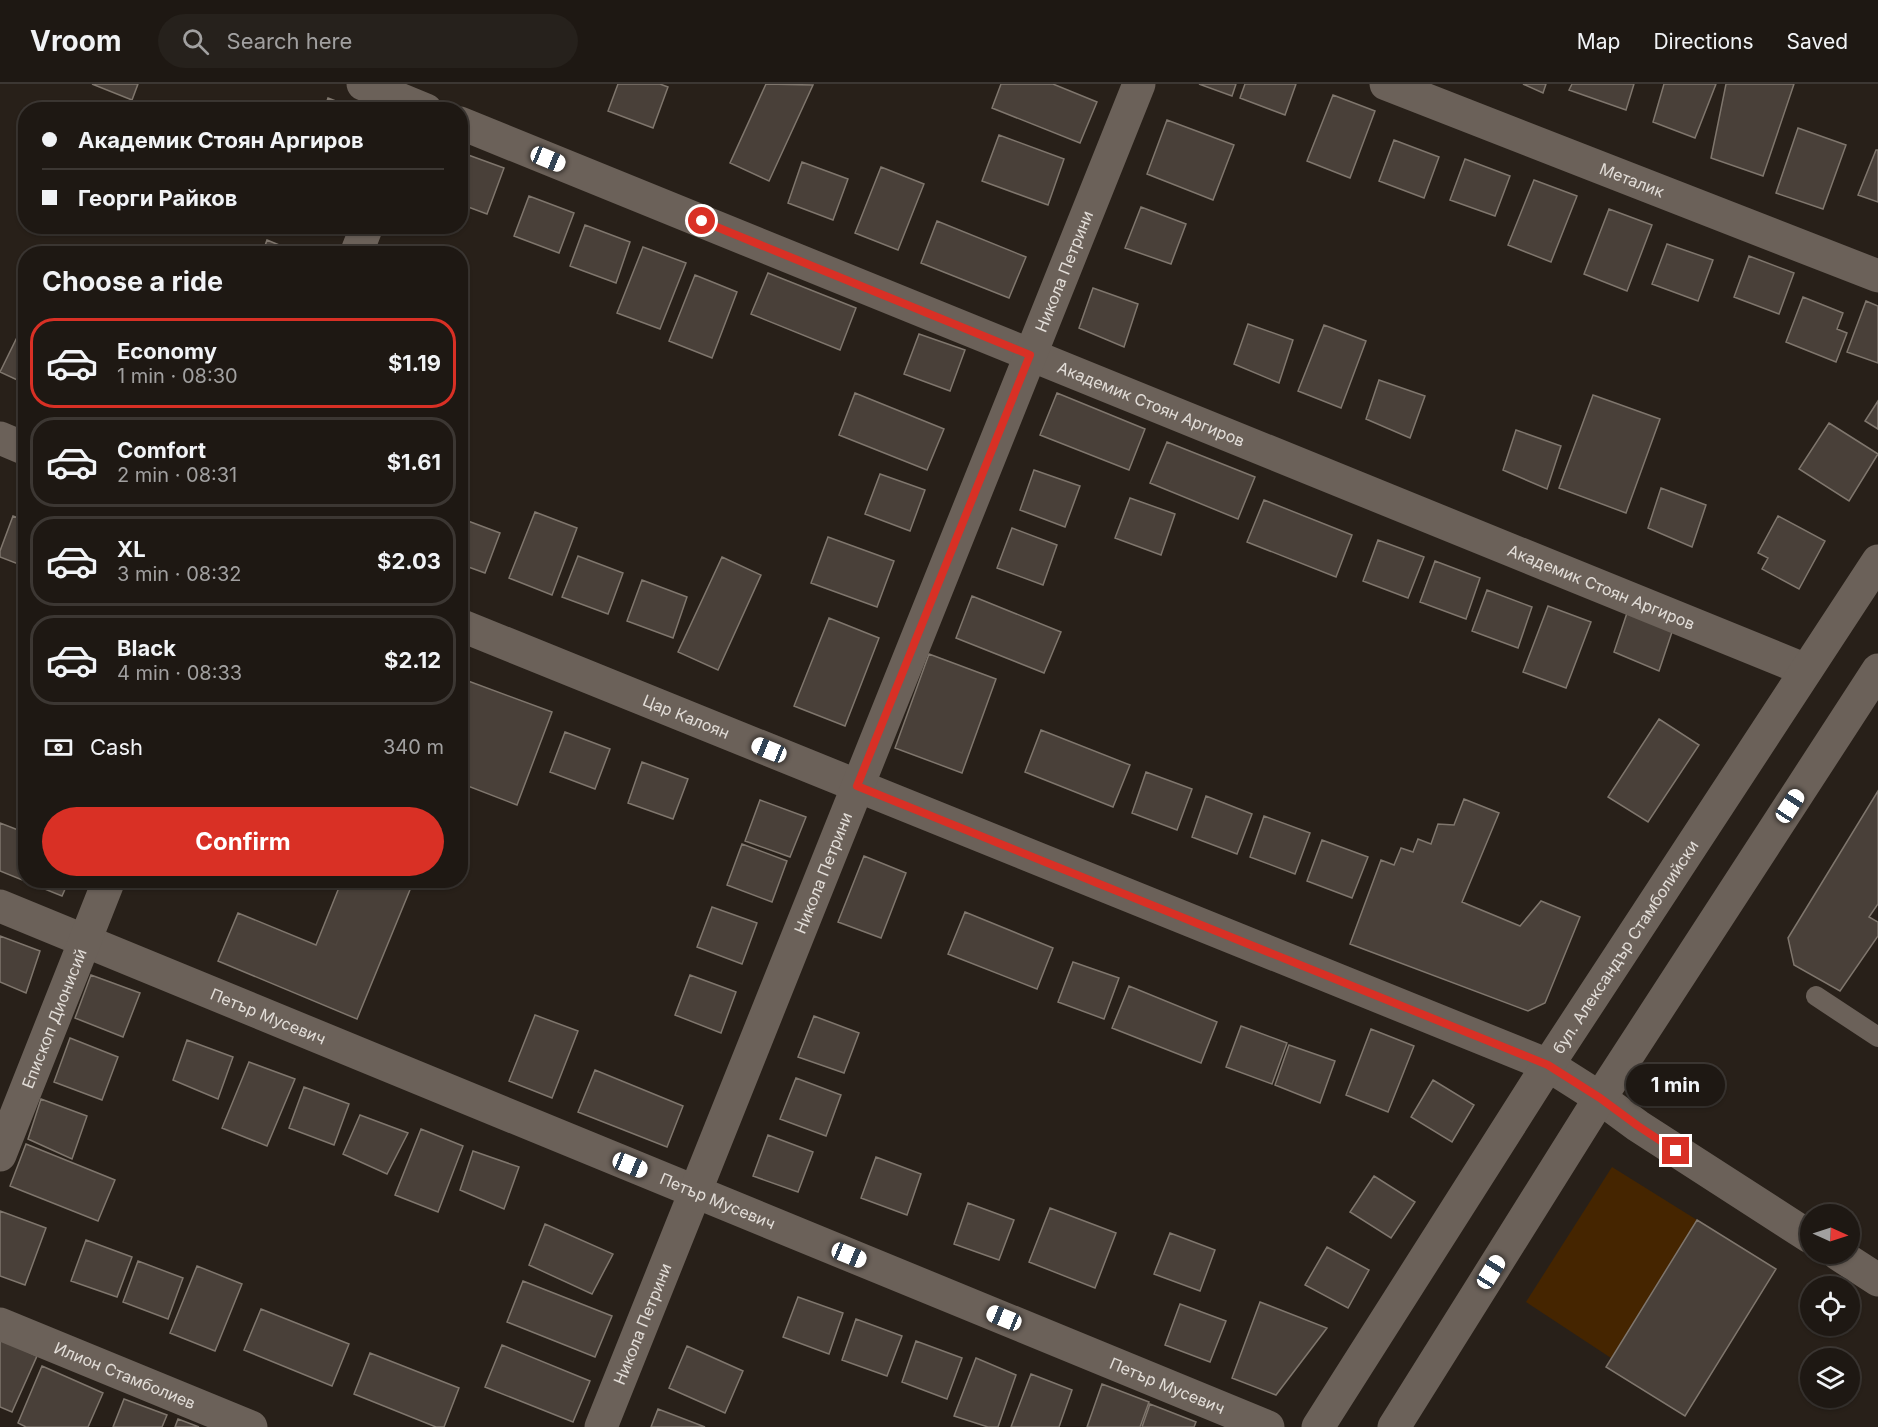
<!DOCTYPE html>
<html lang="en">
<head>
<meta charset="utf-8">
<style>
  :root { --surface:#1e1813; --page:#26211c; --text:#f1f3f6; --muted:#a1a0a0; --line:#3c3733; --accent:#d93025 }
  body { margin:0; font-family:Inter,sans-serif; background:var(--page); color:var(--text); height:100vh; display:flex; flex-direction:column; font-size:22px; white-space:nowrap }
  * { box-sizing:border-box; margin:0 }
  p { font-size:20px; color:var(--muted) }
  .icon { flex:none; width:33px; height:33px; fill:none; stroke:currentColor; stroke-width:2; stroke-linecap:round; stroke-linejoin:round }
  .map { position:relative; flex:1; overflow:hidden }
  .drawer { position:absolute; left:18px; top:162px; width:450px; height:642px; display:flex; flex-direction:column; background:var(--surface); border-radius:24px; box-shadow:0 2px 4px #0004,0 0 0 2px var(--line) }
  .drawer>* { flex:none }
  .banner { position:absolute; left:18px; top:18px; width:450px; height:132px; border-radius:24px; box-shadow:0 2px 4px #0004,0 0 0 2px var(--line); display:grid; align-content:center; height:132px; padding:0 24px; background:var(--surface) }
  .needle { width:39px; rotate:93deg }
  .controls { position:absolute; left:1800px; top:1120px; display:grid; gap:12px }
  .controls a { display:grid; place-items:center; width:60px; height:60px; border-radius:50%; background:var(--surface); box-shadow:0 2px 4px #0004,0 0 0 2px var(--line); font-size:30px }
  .end { position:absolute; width:27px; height:27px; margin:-14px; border:8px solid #d93025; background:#fff; box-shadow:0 0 0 3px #fff }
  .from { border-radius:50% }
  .bubble { position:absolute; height:42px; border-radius:21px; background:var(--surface); box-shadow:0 2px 4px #0004,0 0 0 2px var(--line); font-size:20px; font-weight:700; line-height:42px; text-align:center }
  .car { position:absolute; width:18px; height:36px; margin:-18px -9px; border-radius:8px; box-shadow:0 0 4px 2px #0007; background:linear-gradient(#fff 24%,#345 0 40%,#fff 0 76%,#345 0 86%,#fff 0) }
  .banner b { display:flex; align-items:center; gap:21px; height:57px; font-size:22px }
  .banner b+b { border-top:2px solid var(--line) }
  .banner i { width:15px; height:15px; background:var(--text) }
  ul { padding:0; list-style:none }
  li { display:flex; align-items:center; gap:18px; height:90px; margin:0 12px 9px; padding:0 12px; border:3px solid var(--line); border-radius:24px }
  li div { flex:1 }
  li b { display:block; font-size:22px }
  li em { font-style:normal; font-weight:700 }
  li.current { border-color:var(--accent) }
  li>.icon { width:54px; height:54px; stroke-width:1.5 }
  h2 { padding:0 24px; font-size:27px; line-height:72px }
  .pay { display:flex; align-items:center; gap:15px; height:66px; padding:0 24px; font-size:22px }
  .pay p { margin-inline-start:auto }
  .button { display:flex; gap:12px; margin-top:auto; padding:12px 24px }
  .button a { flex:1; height:69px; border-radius:36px; background:var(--accent); color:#fff; font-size:24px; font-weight:700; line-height:69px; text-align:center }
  header { display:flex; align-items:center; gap:36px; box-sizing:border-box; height:84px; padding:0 30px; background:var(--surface); border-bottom:2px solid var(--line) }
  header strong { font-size:28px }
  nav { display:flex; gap:33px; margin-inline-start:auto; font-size:21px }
  .search { width:420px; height:54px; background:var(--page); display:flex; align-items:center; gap:15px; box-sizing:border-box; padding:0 21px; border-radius:33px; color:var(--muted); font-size:22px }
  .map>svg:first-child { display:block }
  .green { fill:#452500 }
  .building { fill:#494039; stroke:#7f766d; stroke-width:1.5 }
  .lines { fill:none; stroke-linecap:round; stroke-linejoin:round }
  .lane { stroke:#6b6159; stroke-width:20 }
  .street { stroke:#6b6159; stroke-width:33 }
  .secondary { stroke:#6b6159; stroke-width:33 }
  .route { stroke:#d93025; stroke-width:8 }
  .labels { text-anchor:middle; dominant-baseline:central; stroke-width:4.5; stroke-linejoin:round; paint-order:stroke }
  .street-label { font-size:16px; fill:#e2ddd8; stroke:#282019 }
</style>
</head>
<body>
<header>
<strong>Vroom</strong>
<div class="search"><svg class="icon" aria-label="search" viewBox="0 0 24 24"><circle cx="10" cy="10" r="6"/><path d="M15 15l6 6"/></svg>Search here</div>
<nav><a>Map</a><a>Directions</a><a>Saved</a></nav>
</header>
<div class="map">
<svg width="1878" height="1343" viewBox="0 0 1878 1343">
  <rect width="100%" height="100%" fill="#282019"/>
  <path class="green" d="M1612,1083L1697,1136L1611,1274L1526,1218Z"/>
  <path class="building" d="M92,0H138L132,16Z
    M618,0H660L668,3L653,44L608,27Z
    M766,0L813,1L769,97L730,79Z
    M1001,0H1053L1097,18L1080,59L992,24Z
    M1199,0H1236L1232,12Z
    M1245,0H1296L1285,31L1240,14Z
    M1523,0H1546L1543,9Z
    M1572,0H1634L1626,26L1569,6Z
    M1664,0H1716L1695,54L1653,38Z
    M1726,0H1794L1763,92L1711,74Z
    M1333,11L1375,27L1350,94L1307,77Z
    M328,14L359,26H324Z
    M1167,36L1234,61L1213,116L1147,90Z
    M1798,44L1846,61L1823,125L1776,109Z
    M999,51L1064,75L1048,121L982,97Z
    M1394,56L1439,73L1424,114L1379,97Z
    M1876,66H1878V118L1858,111Z
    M460,68L504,84L487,130L460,120Z
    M1465,75L1510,92L1495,132L1450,116Z
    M802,78L848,95L833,136L788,119Z
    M881,83L924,100L898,166L855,149Z
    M1534,96L1577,112L1551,178L1508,161Z
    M529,112L574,129L559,169L514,152Z
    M1141,123L1186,140L1171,180L1125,164Z
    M1609,125L1652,141L1627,207L1584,190Z
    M937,137L1026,173L1009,214L921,179Z
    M585,141L630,158L616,199L570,182Z
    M267,156L301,170H262Z
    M1667,160L1713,176L1698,217L1652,200Z
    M643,163L686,179L660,245L617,229Z
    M1749,172L1794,189L1779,230L1734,213Z
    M768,189L856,224L840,266L751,230Z
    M695,191L737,208L712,274L669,257Z
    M1093,204L1138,220L1124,263L1079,244Z
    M1803,213L1843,229L1837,245L1847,249L1836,278L1786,258Z
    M1866,217L1878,222V279L1847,268Z
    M26,235V300L0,288Z
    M1248,240L1293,256L1279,299L1234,280Z
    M1324,241L1366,257L1341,324L1298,307Z
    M919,250L965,266L950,307L904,290Z
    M1379,296L1425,312L1410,354L1366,335Z
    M855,309L944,345L927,386L839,351Z
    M1057,309L1145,345L1129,386L1040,351Z
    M1593,311L1660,335L1626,429L1559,404Z
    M1878,317V345L1865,337Z
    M1829,339L1878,370L1849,417L1799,385Z
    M1516,346L1561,362L1547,405L1503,386Z
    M1167,358L1255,393L1238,435L1150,399Z
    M1034,386L1080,402L1065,443L1020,426Z
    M880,390L925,406L910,447L865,430Z
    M1661,404L1706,421L1692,463L1648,444Z
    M1130,414L1175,430L1161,471L1115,454Z
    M1264,416L1352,451L1336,493L1247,458Z
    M535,428L577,444L552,511L509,494Z
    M13,432L26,437V483L0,473V467Z
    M1778,432L1825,457L1799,505L1762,485L1768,474L1758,469Z
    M460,434L500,449L485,489L460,480Z
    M1012,444L1057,461L1043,501L997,484Z
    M828,453L894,477L877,523L811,499Z
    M1378,456L1424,473L1408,514L1363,497Z
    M578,472L623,489L608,530L562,513Z
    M722,473L761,491L718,586L678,568Z
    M1435,477L1480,494L1466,535L1420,518Z
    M642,496L687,513L673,554L627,537Z
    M1487,506L1532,523L1518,564L1472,547Z
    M972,512L1061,548L1044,589L956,554Z
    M1548,522L1591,538L1566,604L1523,588Z
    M1627,529L1673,545L1659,587L1614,568Z
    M829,534L879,554L845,642L794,622Z
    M929,570L996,595L962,689L895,664Z
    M460,594L552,628L517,721L460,699Z
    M1659,635L1699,661L1648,738L1608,713Z
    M1041,646L1130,681L1113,723L1025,688Z
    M565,648L610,665L595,705L550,688Z
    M642,678L688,695L673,735L628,719Z
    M1146,688L1192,705L1177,746L1132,729Z
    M1878,707V820L1869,833L1878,838V852L1840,907L1794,881L1788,854Z
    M1206,712L1252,730L1237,770L1192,753Z
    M1464,715L1499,729L1462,818L1520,842L1541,817L1580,833L1545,919L1528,927L1350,860L1381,776L1394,781L1401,764L1413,768L1418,755L1431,760L1438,740L1454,741Z
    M760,716L806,733L790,773L745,757Z
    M1264,732L1310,749L1295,790L1250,773Z
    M0,739L26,749V796H69L62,812L0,787Z
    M1322,756L1368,773L1352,814L1307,797Z
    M742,760L787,777L772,818L727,801Z
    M864,772L906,789L881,854L838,838Z
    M342,796H414L357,935L218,877L238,829L316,861Z
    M712,823L757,839L742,880L697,863Z
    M965,828L1053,864L1037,905L948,870Z
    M0,852L40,867L26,909L0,898Z
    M1073,878L1119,894L1104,935L1058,918Z
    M91,891L140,909L123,953L75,934Z
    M690,891L736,908L721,949L675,931Z
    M1129,902L1217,938L1201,979L1112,944Z
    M535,931L578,947L552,1014L509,997Z
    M814,932L859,949L844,989L798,973Z
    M1241,942L1287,959L1272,1000L1226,983Z
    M1371,945L1414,962L1388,1028L1346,1011Z
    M70,954L118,973L102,1016L54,998Z
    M187,956L233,973L218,1015L173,996Z
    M1289,961L1335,977L1320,1019L1275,1001Z
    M249,978L295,995L267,1062L222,1044Z
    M595,986L683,1022L667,1063L578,1028Z
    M796,994L841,1011L826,1052L780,1035Z
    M1433,996L1474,1021L1452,1058L1411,1033Z
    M304,1003L349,1020L334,1061L289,1044Z
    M41,1015L87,1032L72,1075L28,1055Z
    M360,1031L408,1049L387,1090L343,1070Z
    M421,1045L463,1062L438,1128L395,1111Z
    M768,1051L813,1068L798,1108L753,1092Z
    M26,1060L115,1096L98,1137L10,1102Z
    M473,1067L519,1083L504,1125L460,1106Z
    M876,1073L921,1090L907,1131L861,1114Z
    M1374,1092L1415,1118L1391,1154L1350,1128Z
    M968,1119L1014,1136L999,1176L954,1160Z
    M1050,1124L1116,1149L1095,1204L1029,1178Z
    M0,1127L46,1144L25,1201L0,1192Z
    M1697,1136L1776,1185L1685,1332L1606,1283Z
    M545,1140L613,1170L592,1210L529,1181Z
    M1170,1149L1215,1166L1200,1207L1154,1190Z
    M86,1156L132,1173L117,1213L71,1197Z
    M1327,1163L1369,1186L1348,1224L1305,1201Z
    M138,1177L183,1194L168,1235L123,1218Z
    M197,1182L242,1200L215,1267L170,1249Z
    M523,1197L612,1232L595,1273L507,1238Z
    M798,1213L843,1229L829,1270L783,1253Z
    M1260,1218L1327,1244L1276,1311L1232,1294Z
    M1180,1220L1226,1237L1210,1278L1165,1261Z
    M261,1225L349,1260L332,1302L244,1266Z
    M856,1235L902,1252L887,1292L842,1276Z
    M0,1255L37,1272L12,1328L0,1323Z
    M916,1257L962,1274L947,1315L902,1298Z
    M502,1261L590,1297L573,1338L485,1303Z
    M687,1262L743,1287L725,1329L669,1304Z
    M370,1269L459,1304L444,1343H436L354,1310Z
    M976,1274L1016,1291L998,1343H988L954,1332Z
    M42,1282L103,1309L88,1343H26L18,1339Z
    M1031,1290L1072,1306L1059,1343H1011Z
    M1102,1300L1149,1318L1140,1343H1087Z
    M124,1315L167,1331L162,1343H113Z
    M1150,1320L1196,1338L1194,1343H1142Z
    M658,1325L705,1343H651Z
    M178,1335L199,1343H175Z"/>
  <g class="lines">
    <path class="lane" d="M1816,912L1878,953"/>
    <g class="street">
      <path d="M363,0L426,26"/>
      <path id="s1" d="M1386,0L1878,192"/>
      <path id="s2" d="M460,39L1806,586"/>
      <path d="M356,170L367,142"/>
      <path d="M0,354L26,365"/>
      <path id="s3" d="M460,541L1548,981L1600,1014L1638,1042L1810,1153"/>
      <path id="s4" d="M0,822L1268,1343"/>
      <path id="s5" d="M0,1071L109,796"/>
      <path d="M1838,1170L1878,1196"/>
      <path id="s6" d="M0,1240L251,1343"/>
      <path id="s7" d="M601,1343L1139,0"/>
    </g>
    <g class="secondary">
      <path id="s8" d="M1318,1343L1548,981L1878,477"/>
      <path d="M1394,1343L1600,1014L1878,586"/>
    </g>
  </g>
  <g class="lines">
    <path class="route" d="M702,137L1030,271L857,702L1548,981L1600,1014L1638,1042L1676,1067"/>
  </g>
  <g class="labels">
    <g class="street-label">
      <text stroke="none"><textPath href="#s1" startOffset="264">Металик</textPath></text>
      <text stroke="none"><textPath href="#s7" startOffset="1245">Никола Петрини</textPath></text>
      <text stroke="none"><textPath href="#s2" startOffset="746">Академик Стоян Аргиров</textPath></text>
      <text stroke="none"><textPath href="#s2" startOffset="1232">Академик Стоян Аргиров</textPath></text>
      <text stroke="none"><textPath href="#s3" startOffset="244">Цар Калоян</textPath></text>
      <text stroke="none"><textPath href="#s7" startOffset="597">Никола Петрини</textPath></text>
      <text stroke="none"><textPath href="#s8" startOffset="570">бул. Александър Стамболийски</textPath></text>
      <text stroke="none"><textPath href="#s4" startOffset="290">Петър Мусевич</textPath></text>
      <text stroke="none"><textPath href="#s5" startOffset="147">Епископ Дионисий</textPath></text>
      <text stroke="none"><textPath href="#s4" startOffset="776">Петър Мусевич</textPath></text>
      <text stroke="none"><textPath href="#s7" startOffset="111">Никола Петрини</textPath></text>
      <text stroke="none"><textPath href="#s6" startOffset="135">Илион Стамболиев</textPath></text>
      <text stroke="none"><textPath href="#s4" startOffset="1262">Петър Мусевич</textPath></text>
    </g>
  </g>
</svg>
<div class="controls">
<a><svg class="needle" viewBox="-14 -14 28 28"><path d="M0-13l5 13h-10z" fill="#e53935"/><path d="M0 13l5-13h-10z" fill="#a1a0a0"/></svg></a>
<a><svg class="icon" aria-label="locate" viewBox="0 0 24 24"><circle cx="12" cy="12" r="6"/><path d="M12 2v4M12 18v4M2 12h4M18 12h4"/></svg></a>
<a><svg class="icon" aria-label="layers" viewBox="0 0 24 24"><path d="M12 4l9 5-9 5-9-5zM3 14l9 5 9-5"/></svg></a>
</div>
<i class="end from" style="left:702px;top:137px"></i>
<i class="end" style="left:1676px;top:1067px"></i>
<div class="bubble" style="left:1626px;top:980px;width:99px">1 min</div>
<i class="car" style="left:548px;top:75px;rotate:112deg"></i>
<i class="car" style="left:769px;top:666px;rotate:292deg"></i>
<i class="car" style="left:1790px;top:722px;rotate:33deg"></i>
<i class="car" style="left:630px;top:1081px;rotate:112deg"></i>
<i class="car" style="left:849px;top:1171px;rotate:112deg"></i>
<i class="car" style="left:1491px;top:1188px;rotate:32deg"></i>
<i class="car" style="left:1004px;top:1234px;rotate:292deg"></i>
<div class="banner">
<b><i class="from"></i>Академик Стоян Аргиров</b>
<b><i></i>Георги Райков</b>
</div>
<section class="drawer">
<h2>Choose a ride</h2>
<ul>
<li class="current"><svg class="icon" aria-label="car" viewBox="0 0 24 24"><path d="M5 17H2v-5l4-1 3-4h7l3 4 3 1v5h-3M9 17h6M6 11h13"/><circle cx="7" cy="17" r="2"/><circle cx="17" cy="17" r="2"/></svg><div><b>Economy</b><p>1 min · 08:30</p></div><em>$1.19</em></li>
<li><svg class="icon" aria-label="car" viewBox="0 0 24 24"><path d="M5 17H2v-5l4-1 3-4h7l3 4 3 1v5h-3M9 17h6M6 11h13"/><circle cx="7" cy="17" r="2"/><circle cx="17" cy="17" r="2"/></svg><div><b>Comfort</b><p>2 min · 08:31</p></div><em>$1.61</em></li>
<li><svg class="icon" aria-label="car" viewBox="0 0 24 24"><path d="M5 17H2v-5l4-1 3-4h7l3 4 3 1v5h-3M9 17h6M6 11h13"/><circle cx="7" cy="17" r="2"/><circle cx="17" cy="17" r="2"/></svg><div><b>XL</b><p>3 min · 08:32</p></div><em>$2.03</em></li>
<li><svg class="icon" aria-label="car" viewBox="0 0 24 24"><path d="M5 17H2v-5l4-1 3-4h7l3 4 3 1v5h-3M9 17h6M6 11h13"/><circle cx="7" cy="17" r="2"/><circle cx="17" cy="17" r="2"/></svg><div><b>Black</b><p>4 min · 08:33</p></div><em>$2.12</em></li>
</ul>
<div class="pay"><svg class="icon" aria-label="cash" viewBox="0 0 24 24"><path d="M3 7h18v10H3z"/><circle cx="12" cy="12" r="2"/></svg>Cash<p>340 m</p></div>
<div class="button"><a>Confirm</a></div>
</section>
</div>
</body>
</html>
